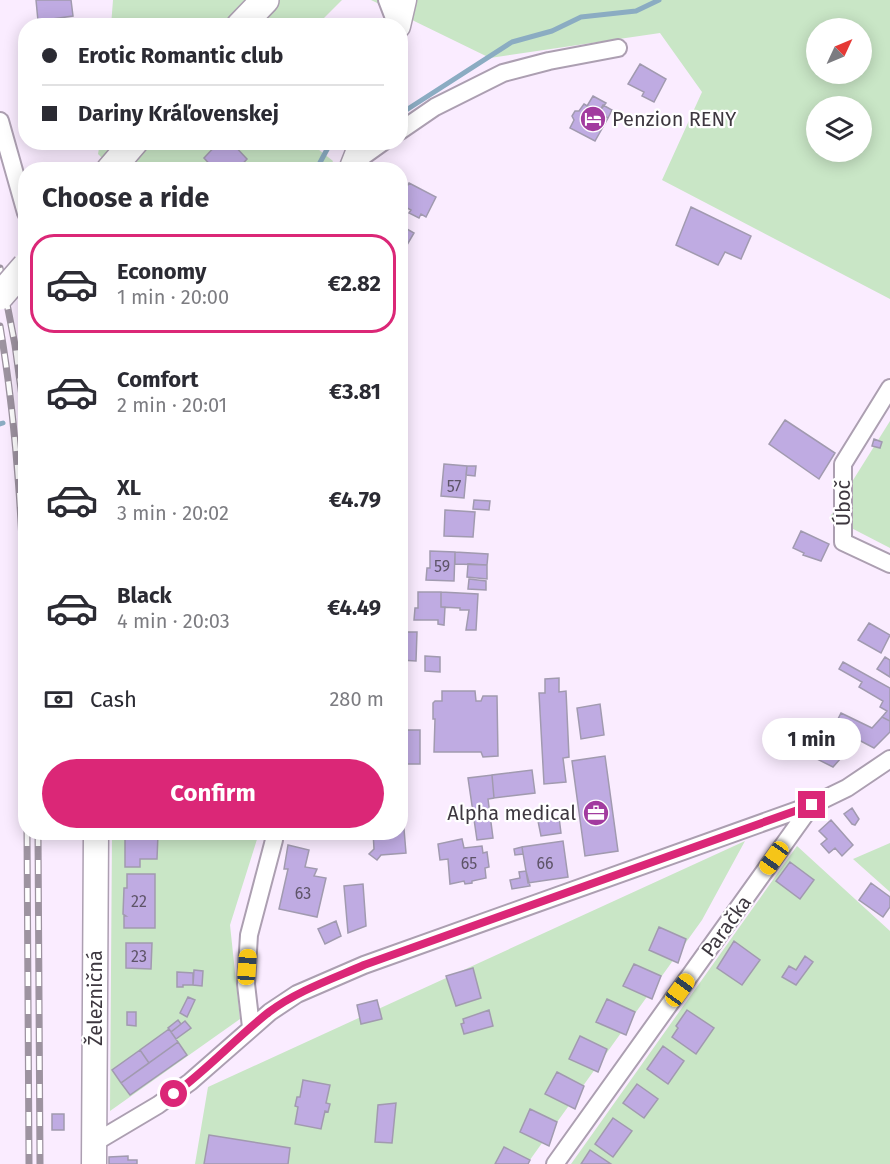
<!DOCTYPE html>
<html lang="en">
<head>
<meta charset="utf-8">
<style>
  :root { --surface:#fff; --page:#f2f2f3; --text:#2b2b33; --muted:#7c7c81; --line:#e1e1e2; --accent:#db2777 }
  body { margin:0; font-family:"Fira Sans",sans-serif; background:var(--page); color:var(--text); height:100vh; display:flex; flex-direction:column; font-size:22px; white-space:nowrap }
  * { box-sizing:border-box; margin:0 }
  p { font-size:20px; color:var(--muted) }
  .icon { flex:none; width:33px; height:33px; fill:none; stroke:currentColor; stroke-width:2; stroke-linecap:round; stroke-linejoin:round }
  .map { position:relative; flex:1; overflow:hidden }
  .drawer { position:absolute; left:18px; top:162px; width:390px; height:678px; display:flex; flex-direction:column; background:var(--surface); border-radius:24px; box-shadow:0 3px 15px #0003 }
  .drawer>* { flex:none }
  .guide { position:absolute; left:18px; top:18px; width:390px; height:132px; border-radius:24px; box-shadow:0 3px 15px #0003; display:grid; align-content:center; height:132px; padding:0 24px; background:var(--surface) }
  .needle { width:39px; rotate:46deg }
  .fabs { position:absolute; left:806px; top:18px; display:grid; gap:12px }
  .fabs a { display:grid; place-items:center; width:66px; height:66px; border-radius:50%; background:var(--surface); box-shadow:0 3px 15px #0003; font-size:30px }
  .end { position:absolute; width:27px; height:27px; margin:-14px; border:8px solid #db2777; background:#fff; box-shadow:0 0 0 3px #fff }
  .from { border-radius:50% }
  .bubble { position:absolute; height:42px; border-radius:21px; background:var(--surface); box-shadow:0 3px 15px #0003; font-size:20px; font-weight:700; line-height:42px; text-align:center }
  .car { position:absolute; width:18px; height:36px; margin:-18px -9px; border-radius:8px; box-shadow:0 0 4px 2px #0007; background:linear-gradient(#f5c518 24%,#345 0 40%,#f5c518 0 76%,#345 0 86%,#f5c518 0) }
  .guide b { display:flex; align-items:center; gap:21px; height:57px; font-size:22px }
  .guide b+b { border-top:2px solid var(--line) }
  .guide i { width:15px; height:15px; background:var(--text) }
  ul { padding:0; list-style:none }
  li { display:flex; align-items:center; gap:18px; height:99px; margin:0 12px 9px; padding:0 12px; border:3px solid transparent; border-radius:24px }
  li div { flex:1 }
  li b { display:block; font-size:22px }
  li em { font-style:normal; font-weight:700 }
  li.active { border-color:var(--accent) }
  li>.icon { width:54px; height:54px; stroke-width:1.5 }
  h2 { padding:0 24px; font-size:27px; line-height:72px }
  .pay { display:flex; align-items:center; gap:15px; height:66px; padding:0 24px; font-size:22px }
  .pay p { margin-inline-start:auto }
  .primary-button { display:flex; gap:12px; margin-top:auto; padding:12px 24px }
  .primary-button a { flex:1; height:69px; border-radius:36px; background:var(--accent); color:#fff; font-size:24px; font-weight:700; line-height:69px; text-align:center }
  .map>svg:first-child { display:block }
  .green { fill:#c9e6c6; fill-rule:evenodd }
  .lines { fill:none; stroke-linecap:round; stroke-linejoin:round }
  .stream { stroke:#8bacc2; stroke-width:5 }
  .building { fill:#bfabe2; stroke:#a19aaf; stroke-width:1.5 }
  .street-casing { stroke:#ac9fb1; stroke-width:20 }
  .secondary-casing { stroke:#ac9fb1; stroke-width:27 }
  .primary-casing { stroke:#ac9fb1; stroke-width:30 }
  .street { stroke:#fff; stroke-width:16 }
  .secondary { stroke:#fff; stroke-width:24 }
  .primary { stroke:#fff; stroke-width:27 }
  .rail-casing { stroke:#9d93a0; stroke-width:7 }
  .rail { stroke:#fff; stroke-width:4.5; stroke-dasharray:14; stroke-linecap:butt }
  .primary-bridge-casing { stroke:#ac9fb1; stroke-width:30; stroke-linecap:butt }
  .primary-bridge { stroke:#fff; stroke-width:27 }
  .route { stroke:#db2777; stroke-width:8 }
  .labels { text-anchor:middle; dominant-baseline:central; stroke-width:4.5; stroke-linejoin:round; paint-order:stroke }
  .number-label { font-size:16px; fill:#5e5468 }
  .poi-label { font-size:20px; fill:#3d373f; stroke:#fff; text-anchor:start }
  .street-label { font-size:20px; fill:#3d373f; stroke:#fff }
</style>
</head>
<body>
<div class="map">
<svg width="890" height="1164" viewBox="0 0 890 1164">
  <rect width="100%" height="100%" fill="#faecff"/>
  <path class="green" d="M113,0H342L317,25L111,26Z
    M371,0H890V299L662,180L702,92L660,33L490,58ZM816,28H861V74H816ZM816,106H861V152H816Z
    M309,142L333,161L329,170H114L98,154L100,143Z
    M890,421V548L830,517Z
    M112,833H259L230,925L240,1019L110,1111Z
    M745,841L702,920L527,1164H195L208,1087Z
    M890,843V892L853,859Z
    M797,846L890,931V1164H571Z"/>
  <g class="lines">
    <path class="stream" d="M400,114L512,42L552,31L581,17L636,11L659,0
      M316,170L331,142
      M0,424L3,423"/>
  </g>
  <path class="building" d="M36,0H71L73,16L38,21Z
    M640,64L666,79L654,102L642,96L644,92L628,84Z
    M593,96L606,103L599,112L587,106Z
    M584,104L608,118L595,141L570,128L574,120L572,116L575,111H579Z
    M603,105L612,110L608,118L599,112Z
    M219,142H231L247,159L237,170H215L204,158Z
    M409,183L436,197L426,217L421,214L419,218L409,213L411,210L400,204V200Z
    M691,207L751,236L741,259L725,252L718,265L676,245Z
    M400,225L414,233L407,245L400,241Z
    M785,420L835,453L819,479L769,444Z
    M874,439L882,442L880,448L872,446Z
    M444,464L467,466L464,498L441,496Z
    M467,466H476L475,476L466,475Z
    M474,500L490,501L489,510L473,509Z
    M445,510L475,512L473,537L444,536Z
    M801,531L829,544L821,561L803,555L804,553L793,548Z
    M430,551L455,552L454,581L426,580L427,568H430Z
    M455,552L488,554L487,565L455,564Z
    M468,564L487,565V579L467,577Z
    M469,579L486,581V590L468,589Z
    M418,592H441V607H445L444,625L438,624V620H414L415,608H418Z
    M441,592L478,594L476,630H466L469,610H460V608L441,607Z
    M869,623L890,635L881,653L858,640Z
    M400,632H417L416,661L400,660Z
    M425,656L440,657V672L425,671Z
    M885,657L890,660V677L877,669Z
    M843,662L890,688V721L882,717L887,711L880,707L883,701L859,687L862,682L839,669Z
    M559,678V692L566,691L569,757L563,758L566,782L544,784L539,693H545V679Z
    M442,691H475L476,701H481L483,696H497L498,756L483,757L481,752H434L435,719H433V703L435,701H442Z
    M400,703L403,704V746H400Z
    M600,704L604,735L581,739L577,708Z
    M841,713L872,728L882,717L890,721V732L874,748L834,727Z
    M835,728L858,739L833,767L783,742L788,730L813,743L814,742L819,744Z
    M403,730H420V764H401Z
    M605,756L618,851L585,856L572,761Z
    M532,770L535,793L494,798L492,775Z
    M492,775L494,798L488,799L493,838L477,840L468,778Z
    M852,808L859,819L855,825L852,824L844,814Z
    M400,817H403L406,853L381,855L377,860L369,854L374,849L373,832H400Z
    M559,817L561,833L541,836L538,821Z
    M831,820L853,845L842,856L835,848L829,853L821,844L827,839L819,831Z
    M125,833L158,834L157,859H140V867H125Z
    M462,839L464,848L482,846L483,853L487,852L489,867L485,868L486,878L472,881V883L465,884L464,881L450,884L448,859L440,860L438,844Z
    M563,841L568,877L528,883L522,847Z
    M288,845L309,850L305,867L317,869L314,876L326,878L317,917L279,909L288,869H284Z
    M522,847L523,854L515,855L514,849Z
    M790,862L814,880L800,899L776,881Z
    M526,871L530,886L512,889L510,880L520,878L519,872Z
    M127,874H155V928H124V916H126L123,914L124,888H127Z
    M871,883L890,897V907L883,917L859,900Z
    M363,884L366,926L348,933L344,886Z
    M336,921L341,936L325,944L318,929Z
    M659,927L686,939L678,963L649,950Z
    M734,941L760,960L742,985L717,968Z
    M126,943H152L151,969L126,968Z
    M805,956L813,962L796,985L782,977L789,966L796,970Z
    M634,964L661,976L652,999L623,986Z
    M473,968L481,998L456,1006L446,976Z
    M194,970L203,971L202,986L193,985Z
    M177,972L193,973V985H183V987H177Z
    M188,997L195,1000L187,1017L180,1013Z
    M607,999L635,1012L626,1035L596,1022Z
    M377,1000L382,1019L361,1024L357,1005Z
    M489,1010L493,1026L464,1034L461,1024L464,1023L463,1019Z
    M687,1010L714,1028L696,1054L672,1037L678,1028L676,1026Z
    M127,1012H136V1026L127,1025Z
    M178,1020L181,1024L171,1032L168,1028Z
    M185,1021L191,1028L176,1039L171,1032Z
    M169,1029L178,1042L149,1063L140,1050Z
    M580,1036L607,1049L598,1072L569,1059Z
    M178,1042L187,1055L130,1095L121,1083Z
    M663,1046L684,1061L668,1084L647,1069Z
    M140,1050L149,1063L121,1083L112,1070Z
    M557,1072L584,1086L575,1109L545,1094Z
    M303,1080L330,1085L326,1103L330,1104L328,1112L325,1111L321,1129L295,1124L298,1107L295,1106L297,1097H300Z
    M637,1084L658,1099L644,1118L623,1103Z
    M396,1103L392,1143L375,1142L378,1105Z
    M530,1109L557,1122L549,1146L520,1132Z
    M52,1114H64V1130H52Z
    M613,1118L632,1131L613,1157L595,1144Z
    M209,1135L290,1148L288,1164H204Z
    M504,1147L530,1160L528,1164H495Z
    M590,1150L611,1164H581Z
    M128,1156V1160H137V1164H109V1157Z"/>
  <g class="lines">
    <g class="street-casing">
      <path id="street" d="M387,0L397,26
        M0,121L26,213
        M400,131L435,107L503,73L549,61L618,48
        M355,162L383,142
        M890,388L843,464V542L890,564
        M251,1027L246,984L249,935L274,840V832
        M94,1143L158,1105L190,1082L270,1012L297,994L364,965L812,805L847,788L890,759
        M555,1164L812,805"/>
    </g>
    <g class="secondary-casing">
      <path id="secondary" d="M398,26L404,0
        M351,170L362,142
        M94,1164L96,832"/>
    </g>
    <g class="primary-casing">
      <path id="primary" d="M240,26L265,0
        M110,170L134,142"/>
    </g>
    <use href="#street" class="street"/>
    <use href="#secondary" class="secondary"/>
    <use href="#primary" class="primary"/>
    <g class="rail-casing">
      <path id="rail" d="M0,268L15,345L26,426
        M0,326C18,432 23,538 26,645
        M27,832L29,1164
        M38,832L40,1164"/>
    </g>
    <use href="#rail" class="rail"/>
    <g class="primary-bridge-casing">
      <path id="primary-bridge" d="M0,296L26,266"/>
    </g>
    <use href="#primary-bridge" class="primary-bridge"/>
  </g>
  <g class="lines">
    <path class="route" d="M174,1094C208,1069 236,1038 269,1012C297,991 332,979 364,965L812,805"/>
  </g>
  <defs>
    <g id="hotel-disc" transform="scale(1.35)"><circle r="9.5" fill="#a23b9f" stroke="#fff"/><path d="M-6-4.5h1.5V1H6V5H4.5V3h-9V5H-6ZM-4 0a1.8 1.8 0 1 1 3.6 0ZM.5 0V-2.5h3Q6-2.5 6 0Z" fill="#fff"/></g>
    <g id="office-disc" transform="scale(1.35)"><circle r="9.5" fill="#a23b9f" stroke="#fff"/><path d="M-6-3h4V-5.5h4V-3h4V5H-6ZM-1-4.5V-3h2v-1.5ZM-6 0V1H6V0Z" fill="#fff"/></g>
  </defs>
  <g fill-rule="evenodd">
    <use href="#hotel-disc" x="593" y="119"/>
    <use href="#office-disc" x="596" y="813"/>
  </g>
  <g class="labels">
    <g class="number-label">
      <text x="454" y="486">57</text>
      <text x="442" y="566">59</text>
      <text x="469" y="863">65</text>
      <text x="545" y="863">66</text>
      <text x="303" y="893">63</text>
      <text x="139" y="901">22</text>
      <text x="139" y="956">23</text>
    </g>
    <g class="poi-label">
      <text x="612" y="119">Penzion RENY</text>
      <text x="576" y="813" text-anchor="end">Alpha medical</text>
    </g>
    <g class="street-label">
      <text transform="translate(843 503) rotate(-90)">Úboč</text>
      <text transform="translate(726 926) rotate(-54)">Paračka</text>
      <text transform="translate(95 998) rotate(-90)">Železničná</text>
    </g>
  </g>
</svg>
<div class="fabs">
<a><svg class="needle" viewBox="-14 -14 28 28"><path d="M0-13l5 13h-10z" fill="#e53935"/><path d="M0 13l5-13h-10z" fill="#7c7c81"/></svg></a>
<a><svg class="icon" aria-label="layers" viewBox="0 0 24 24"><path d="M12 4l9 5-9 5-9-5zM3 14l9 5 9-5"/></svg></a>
</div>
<i class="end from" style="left:174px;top:1094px"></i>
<i class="end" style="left:812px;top:805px"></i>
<div class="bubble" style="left:762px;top:718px;width:99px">1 min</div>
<i class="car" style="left:774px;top:858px;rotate:215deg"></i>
<i class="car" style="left:247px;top:967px;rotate:4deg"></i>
<i class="car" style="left:680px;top:990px;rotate:36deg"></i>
<div class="guide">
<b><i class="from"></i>Erotic Romantic club</b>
<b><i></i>Dariny Kráľovenskej</b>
</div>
<section class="drawer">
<h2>Choose a ride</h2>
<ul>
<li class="active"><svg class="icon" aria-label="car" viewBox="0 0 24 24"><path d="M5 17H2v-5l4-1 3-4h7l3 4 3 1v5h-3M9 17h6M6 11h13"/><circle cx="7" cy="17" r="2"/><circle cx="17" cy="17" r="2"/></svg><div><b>Economy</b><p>1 min · 20:00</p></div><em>€2.82</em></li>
<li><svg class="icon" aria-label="car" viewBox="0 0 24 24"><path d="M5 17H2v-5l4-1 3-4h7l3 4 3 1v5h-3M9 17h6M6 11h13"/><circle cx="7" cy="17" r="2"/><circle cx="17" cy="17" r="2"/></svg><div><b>Comfort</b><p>2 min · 20:01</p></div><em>€3.81</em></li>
<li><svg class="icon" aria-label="car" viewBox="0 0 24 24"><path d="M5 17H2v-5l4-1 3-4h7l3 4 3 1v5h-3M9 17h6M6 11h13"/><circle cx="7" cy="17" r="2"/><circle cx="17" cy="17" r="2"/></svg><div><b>XL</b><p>3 min · 20:02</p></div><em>€4.79</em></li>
<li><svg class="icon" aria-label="car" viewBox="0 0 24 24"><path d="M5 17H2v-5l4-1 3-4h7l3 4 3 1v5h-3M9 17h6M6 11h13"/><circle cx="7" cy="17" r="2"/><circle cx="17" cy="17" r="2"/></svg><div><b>Black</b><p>4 min · 20:03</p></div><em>€4.49</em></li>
</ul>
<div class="pay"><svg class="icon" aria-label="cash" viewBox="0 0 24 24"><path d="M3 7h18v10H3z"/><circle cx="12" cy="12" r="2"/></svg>Cash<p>280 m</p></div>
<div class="primary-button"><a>Confirm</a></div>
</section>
</div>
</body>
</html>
